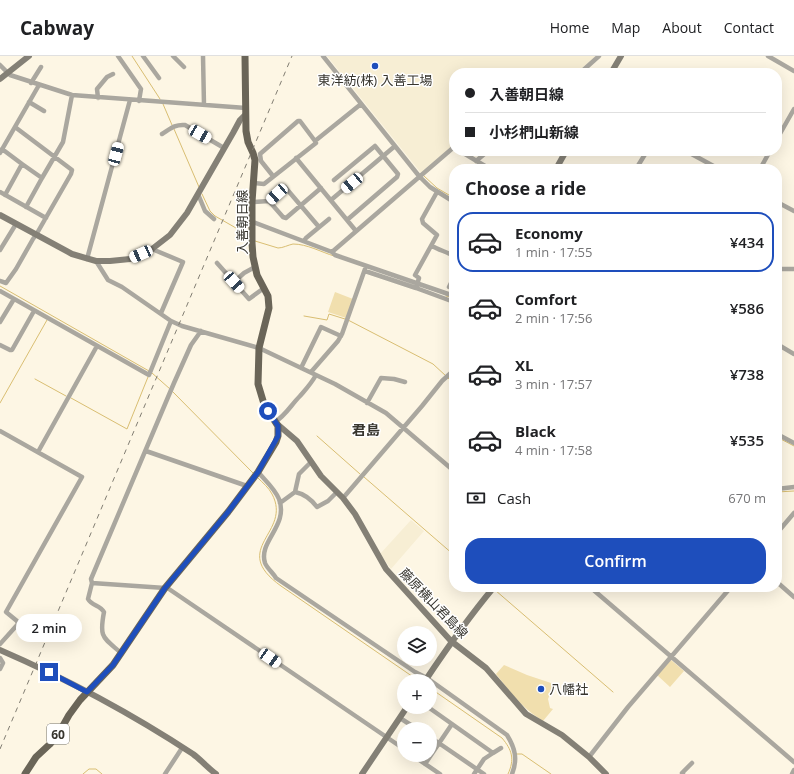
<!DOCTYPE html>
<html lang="en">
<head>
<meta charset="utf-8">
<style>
  :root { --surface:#fff; --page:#f2f2f2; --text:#202124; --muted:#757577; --line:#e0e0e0; --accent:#1e4ebc }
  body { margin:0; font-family:"Open Sans","Noto Sans JP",sans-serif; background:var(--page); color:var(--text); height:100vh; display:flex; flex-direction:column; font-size:15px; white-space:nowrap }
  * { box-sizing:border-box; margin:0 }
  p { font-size:13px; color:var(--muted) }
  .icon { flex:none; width:22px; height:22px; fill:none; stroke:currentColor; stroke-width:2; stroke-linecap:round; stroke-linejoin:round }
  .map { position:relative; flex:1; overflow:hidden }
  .sheet { position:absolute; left:449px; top:108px; width:333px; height:428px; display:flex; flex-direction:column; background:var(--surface); border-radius:16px; box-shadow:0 4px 16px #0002 }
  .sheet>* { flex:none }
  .banner { position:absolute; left:449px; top:12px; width:333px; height:88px; border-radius:16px; box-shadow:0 4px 16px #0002; display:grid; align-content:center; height:88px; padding:0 16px; background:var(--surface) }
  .fabs { position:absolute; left:397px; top:570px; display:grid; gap:8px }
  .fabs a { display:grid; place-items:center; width:40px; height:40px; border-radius:50%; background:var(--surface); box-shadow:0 4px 16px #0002; font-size:20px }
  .end { position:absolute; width:18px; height:18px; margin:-9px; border:5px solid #1e4ebc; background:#fff; box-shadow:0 0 0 2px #fff }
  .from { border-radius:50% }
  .bubble { position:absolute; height:28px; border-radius:14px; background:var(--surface); box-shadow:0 4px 16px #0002; font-size:13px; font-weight:600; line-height:28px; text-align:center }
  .car { position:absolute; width:12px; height:24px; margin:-12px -6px; border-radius:5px; box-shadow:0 0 3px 1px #0007; background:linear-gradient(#fff 24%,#345 0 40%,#fff 0 76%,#345 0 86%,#fff 0) }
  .banner b { display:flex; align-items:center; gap:14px; height:38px; font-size:15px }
  .banner b+b { border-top:1px solid var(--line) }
  .banner i { width:10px; height:10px; background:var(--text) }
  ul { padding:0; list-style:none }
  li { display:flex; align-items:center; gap:12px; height:60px; margin:0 8px 6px; padding:0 8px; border:2px solid transparent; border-radius:16px }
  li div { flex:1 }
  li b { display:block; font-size:15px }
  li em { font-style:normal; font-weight:600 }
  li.active { border-color:var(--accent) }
  li>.icon { width:36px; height:36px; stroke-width:1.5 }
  h2 { padding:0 16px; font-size:18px; line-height:48px }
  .pay { display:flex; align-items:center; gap:10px; height:44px; padding:0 16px; font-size:15px }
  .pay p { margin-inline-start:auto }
  .cta { display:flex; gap:8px; margin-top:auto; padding:8px 16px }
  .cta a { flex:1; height:46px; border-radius:16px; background:var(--accent); color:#fff; font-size:16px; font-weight:600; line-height:46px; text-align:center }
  header { display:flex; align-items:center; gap:24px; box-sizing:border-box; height:56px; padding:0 20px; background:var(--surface); border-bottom:1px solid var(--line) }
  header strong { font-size:19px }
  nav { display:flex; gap:22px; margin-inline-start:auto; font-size:14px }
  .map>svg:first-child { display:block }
  .built { fill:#f7eed4 }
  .green { fill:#f1dfae }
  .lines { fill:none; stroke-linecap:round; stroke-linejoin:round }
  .stream { stroke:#d9be72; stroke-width:1 }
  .street { stroke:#aaa79f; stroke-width:4.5 }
  .secondary { stroke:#848076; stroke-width:6 }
  .primary { stroke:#6a6558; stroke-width:7 }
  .rail { stroke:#817d72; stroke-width:1; stroke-dasharray:5 5; stroke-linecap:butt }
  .route { stroke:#1e4ebc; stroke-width:5 }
  .poi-dot { fill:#1e4ebc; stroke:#fff; stroke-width:1.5 }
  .labels { text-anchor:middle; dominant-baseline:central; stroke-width:3; stroke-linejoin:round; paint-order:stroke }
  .shield { fill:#fff; stroke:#73726d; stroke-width:1 }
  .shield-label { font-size:12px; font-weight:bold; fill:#37352e }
  .poi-label { font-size:13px; fill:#37352e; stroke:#fff }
  .street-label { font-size:13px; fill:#37352e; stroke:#fff }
  .neighbourhood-label { font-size:14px; font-weight:bold; fill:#37352e; stroke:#fff }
</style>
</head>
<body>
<header>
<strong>Cabway</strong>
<nav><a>Home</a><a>Map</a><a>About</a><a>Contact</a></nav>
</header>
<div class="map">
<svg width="794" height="718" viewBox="0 0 794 718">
  <rect width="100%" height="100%" fill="#fdf6e4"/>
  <path class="built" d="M327,0H596L576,17H454V89L421,117Z
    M411,464L424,475L391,513L380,498Z"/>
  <path class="green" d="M335,236L353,243L346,262L328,256Z
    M671,604L684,615L670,631L657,619Z
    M504,609L527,619L554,628L548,643L550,652L553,653L543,665C522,652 511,637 496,618Z"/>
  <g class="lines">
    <path class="stream" d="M132,0L160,43
      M163,48L172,69
      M174,73L199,131
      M424,120L437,132L454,142
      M202,138L210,155L215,160L236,172L249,182
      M255,185L278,192C283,192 288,189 293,188C307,188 321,196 334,200
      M0,230L149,315
      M446,240L454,242
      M304,260L327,264L329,258L345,263
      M348,264L433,308L446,320
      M152,317L170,333
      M448,322L454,328
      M35,323L66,340
      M172,335L253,417
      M71,342L127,373L148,321
      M0,347L47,264
      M317,380L360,418
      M777,381L794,390
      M364,421L454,499
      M258,422C263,427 269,432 272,438C293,477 228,492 281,530L419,625
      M777,436L794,435
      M495,534L613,636
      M430,632L502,682C512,694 515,703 508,718
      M516,698H522L551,718
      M83,718L89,713H96L102,718"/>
    <path class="street" d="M118,0L141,33L139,45
      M143,0L159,22
      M173,0L184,11
      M203,0L204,49
      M323,0L419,120L430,131L454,146
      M768,0L794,15
      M0,9L10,19L72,39L246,52
      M580,17L599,0
      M31,27L41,11
      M98,42L97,33L107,21L113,18
      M29,46L44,55
      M162,78C170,73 175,68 185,69L224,92
      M777,83L794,53
      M2,93L22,108L5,139
      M460,95L490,113
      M686,95L719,113
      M0,97L39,29
      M296,102L356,175
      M476,105L488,95
      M22,108L42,122L26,151
      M636,113L647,95
      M760,113L770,95
      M273,120L261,105L260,98L298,65H300L315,85
      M42,122L63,86L72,39
      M334,124L375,90L398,118L397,121L347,164
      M253,127L264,128L316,87L315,85L361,48
      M0,136L46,162
      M198,138L205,155L214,163
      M331,144L395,90
      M269,145L283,161L286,162L321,132
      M252,146L269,145L285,131L319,171
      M777,146L794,155
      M253,166L332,196L335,199L454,240
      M304,185L306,182L329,163
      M432,190C439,194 447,196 454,200
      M152,193L183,206L161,257
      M0,194L16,168
      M332,196L454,91
      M87,203L130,44
      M96,205L108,224L122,231L171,265L182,270L259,292L335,328L386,357L454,415
      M217,207L249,243L264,232
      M777,213H794
      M365,215L416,232L419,222L415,219L437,179L423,167L422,163L437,136
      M454,221L449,231L454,233
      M0,225L6,227L16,213L33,183L36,179L71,118L72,114L15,71
      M234,226L244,217L255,211
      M416,232L454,246
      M0,235L149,319L171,265
      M0,266L14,243
      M777,288L794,298
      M0,289L10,294H12L34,255
      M301,312L321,271L341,280
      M311,316L338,285L342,278L365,213
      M367,347L381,322L394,323L405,326
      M275,366C286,359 291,349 300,340C306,333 311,328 316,319
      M0,375L82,421L6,556L17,565L18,568L0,588
      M777,378L794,387
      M146,395L247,430
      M38,396L97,290
      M258,416C265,424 275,433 279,443C289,470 258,485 265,507C267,512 273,517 276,522L415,616L427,622L507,679C515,692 518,703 512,718
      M777,433L794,431
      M295,436C305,438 311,443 317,451L328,445L337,436
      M343,442L422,350L442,325L454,314
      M280,447L295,436L299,418L311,406
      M777,477L794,457
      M777,526L794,541
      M92,527L165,532
      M166,531L404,693
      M590,531L794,706
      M121,597C103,581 99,582 104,556C100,549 92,550 88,543L92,527L91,523L174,327L191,289L201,275
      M0,602L3,607L0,613
      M428,651L493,697L484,703L474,718
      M400,662L417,673
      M430,681L484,718
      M493,697L501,692
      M412,699L440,718
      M589,701L628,651L731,531
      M425,708L452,668
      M165,718L182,692
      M683,718L682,717L692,707
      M792,718L794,714"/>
    <path class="secondary" d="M611,17L621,0
      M0,23L29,0
      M556,113L566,95
      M0,159L72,198L96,205H110L130,203L152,193L170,179L187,157L233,77L240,64L245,59
      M276,367L297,385L321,420L343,442L355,458L386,513L451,585L486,612L526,658L562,679L589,701L606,718
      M0,594C67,623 132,658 193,698C201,704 208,712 216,718
      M425,625C447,592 469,561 494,531
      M362,718L407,651"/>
    <path class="primary" d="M25,718L36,701L50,688L60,675L69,659L80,644L113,609L165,532L228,456L258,416L276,386L278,380V370L264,348L258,328L259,292L269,252L268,240L257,219L253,201L252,187V146L255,104L253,97L248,86L246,75L245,0"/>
    <path class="rail" d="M0,693L292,0"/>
  </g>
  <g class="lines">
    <path class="route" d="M49,616L87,636L113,609L165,532L228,456L258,416L278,380V370L268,355"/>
  </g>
  <g class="poi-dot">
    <circle cx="375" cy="10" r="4"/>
    <circle cx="541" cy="633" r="4"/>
  </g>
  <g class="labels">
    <rect class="shield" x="47" y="668" width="22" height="20" rx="3"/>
    <g class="shield-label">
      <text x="58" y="678">60</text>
    </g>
    <g class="poi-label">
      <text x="375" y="24">東洋紡(株) 入善工場</text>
      <text x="549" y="633" text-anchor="start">八幡社</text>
    </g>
    <g class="street-label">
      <text transform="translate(242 166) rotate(-90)">入善朝日線</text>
      <text transform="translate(434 547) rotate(46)">藤原横山君島線</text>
    </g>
    <g class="neighbourhood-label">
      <text x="366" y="373">君島</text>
    </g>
  </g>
</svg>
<div class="fabs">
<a><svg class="icon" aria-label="layers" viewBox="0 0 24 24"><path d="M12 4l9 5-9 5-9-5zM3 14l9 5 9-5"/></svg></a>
<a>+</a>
<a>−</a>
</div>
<i class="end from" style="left:268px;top:355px"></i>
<i class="end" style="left:49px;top:616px"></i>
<div class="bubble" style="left:16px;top:558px;width:66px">2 min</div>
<i class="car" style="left:200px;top:78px;rotate:120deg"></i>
<i class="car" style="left:116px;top:98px;rotate:15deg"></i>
<i class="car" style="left:352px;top:127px;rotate:230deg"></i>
<i class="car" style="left:277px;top:138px;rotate:228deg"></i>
<i class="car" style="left:141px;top:198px;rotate:246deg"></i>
<i class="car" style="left:234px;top:226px;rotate:138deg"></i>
<i class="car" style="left:270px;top:602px;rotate:124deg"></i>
<div class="banner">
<b><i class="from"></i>入善朝日線</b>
<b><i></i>小杉椚山新線</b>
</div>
<section class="sheet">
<h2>Choose a ride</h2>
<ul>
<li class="active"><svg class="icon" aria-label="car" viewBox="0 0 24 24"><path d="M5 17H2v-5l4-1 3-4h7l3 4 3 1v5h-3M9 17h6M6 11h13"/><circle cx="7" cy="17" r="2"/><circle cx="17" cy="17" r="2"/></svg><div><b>Economy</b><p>1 min · 17:55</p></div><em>¥434</em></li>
<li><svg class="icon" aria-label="car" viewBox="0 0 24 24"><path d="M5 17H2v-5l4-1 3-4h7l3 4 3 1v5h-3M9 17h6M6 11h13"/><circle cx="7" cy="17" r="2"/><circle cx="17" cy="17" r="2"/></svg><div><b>Comfort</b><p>2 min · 17:56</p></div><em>¥586</em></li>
<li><svg class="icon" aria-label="car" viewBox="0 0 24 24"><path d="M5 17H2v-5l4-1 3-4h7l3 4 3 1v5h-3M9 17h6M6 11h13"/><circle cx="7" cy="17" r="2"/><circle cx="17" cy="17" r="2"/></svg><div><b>XL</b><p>3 min · 17:57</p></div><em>¥738</em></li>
<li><svg class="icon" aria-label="car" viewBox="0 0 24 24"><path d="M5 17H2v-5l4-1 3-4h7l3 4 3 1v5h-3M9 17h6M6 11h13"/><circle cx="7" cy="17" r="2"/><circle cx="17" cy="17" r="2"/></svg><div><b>Black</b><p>4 min · 17:58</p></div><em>¥535</em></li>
</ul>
<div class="pay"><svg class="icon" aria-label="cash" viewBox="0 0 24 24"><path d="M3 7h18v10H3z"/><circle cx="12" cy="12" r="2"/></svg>Cash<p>670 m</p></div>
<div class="cta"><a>Confirm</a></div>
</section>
</div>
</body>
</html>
